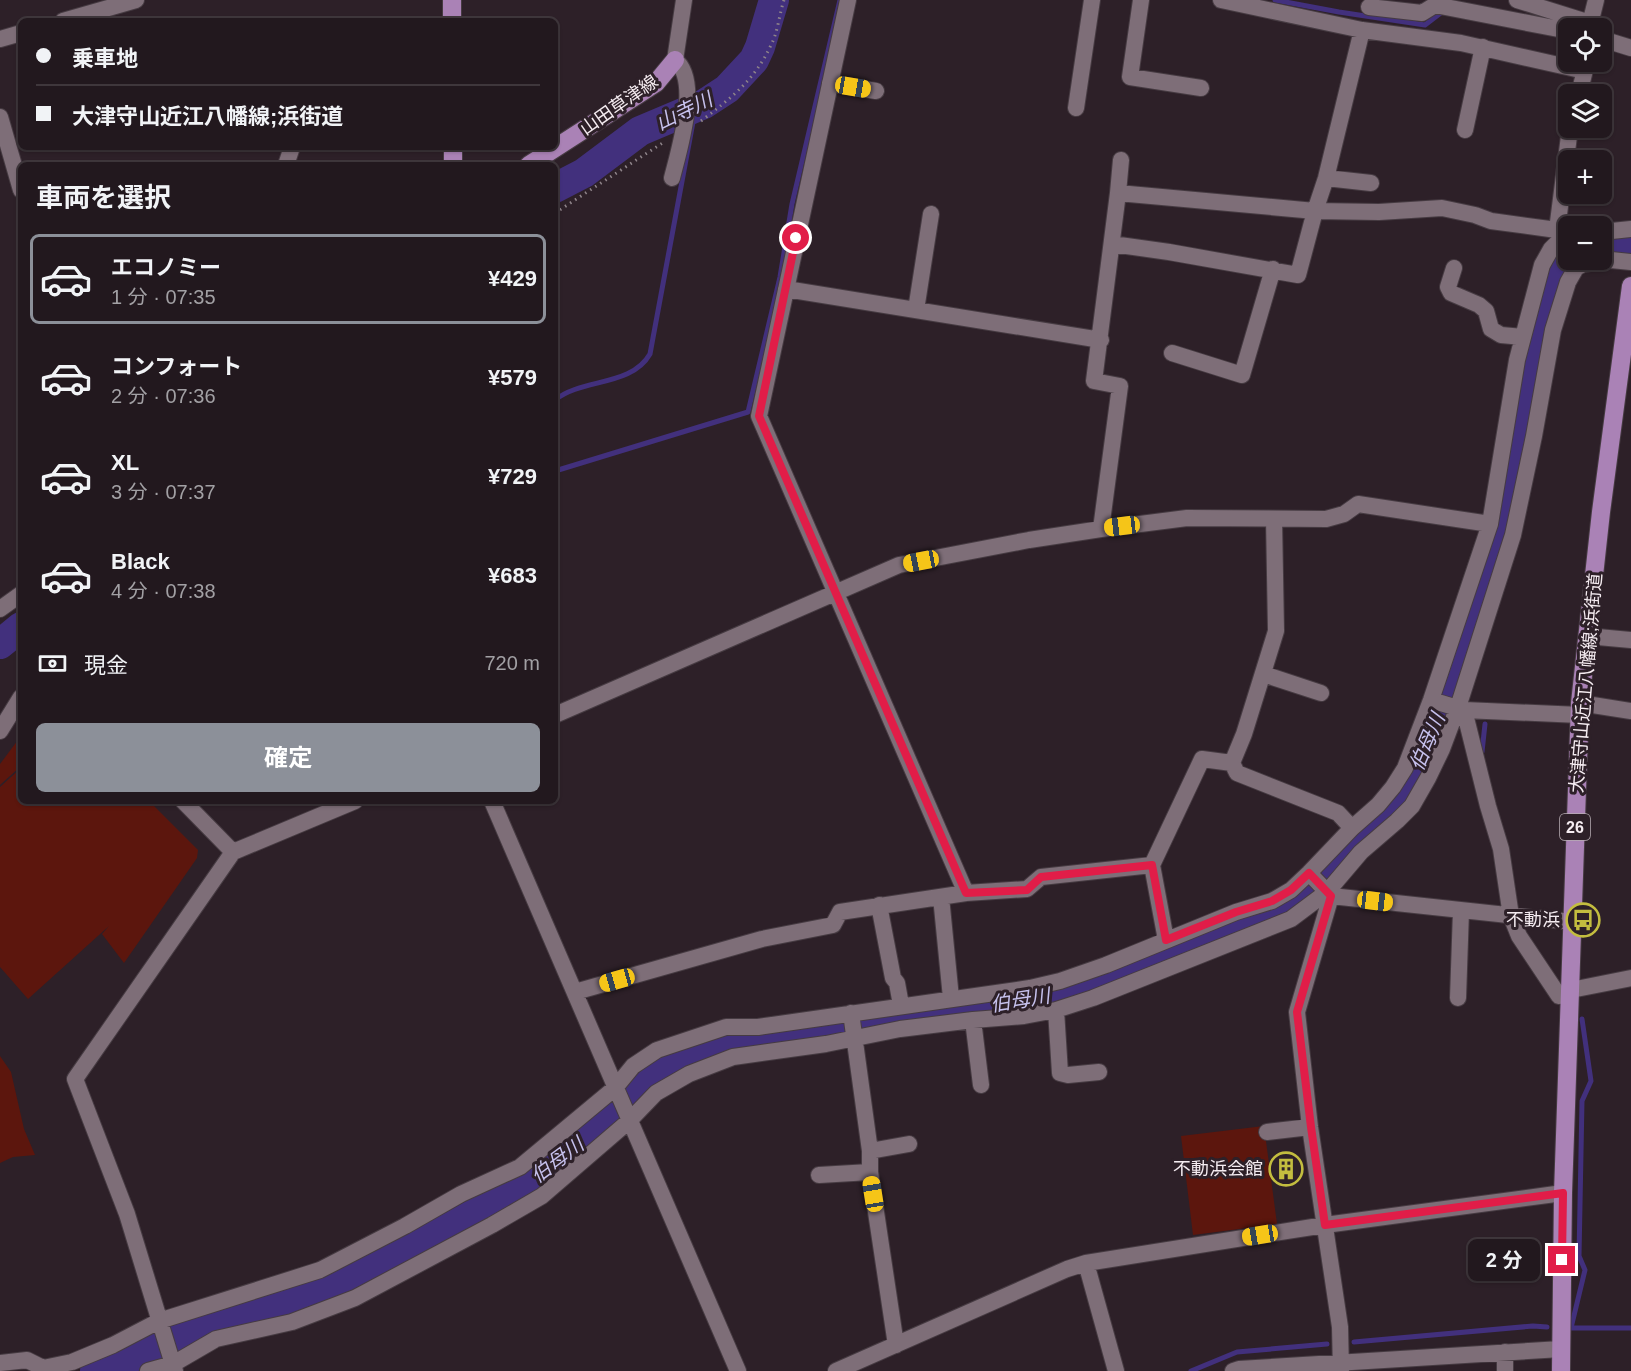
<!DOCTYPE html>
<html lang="ja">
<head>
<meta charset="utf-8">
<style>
  :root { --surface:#22181e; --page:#2e252b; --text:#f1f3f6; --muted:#a2a0a4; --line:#3f373c; --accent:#8c9099 }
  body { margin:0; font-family:Arial,"Noto Sans JP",sans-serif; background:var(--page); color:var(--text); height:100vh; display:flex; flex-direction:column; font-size:22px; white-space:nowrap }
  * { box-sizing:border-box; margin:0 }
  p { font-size:20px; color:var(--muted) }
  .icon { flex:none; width:33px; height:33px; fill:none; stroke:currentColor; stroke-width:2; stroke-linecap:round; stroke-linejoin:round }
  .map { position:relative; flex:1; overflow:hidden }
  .drawer { position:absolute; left:18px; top:162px; width:540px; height:642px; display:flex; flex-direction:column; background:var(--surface); border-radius:9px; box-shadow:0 2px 4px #0004,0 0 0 2px var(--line) }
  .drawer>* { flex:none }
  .top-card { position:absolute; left:18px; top:18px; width:540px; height:132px; border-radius:9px; box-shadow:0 2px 4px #0004,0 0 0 2px var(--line); display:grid; align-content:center; height:132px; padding:0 18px; background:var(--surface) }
  .tools { position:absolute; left:1558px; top:18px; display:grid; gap:12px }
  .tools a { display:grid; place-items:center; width:54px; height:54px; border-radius:9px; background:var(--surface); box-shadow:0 2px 4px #0004,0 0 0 2px var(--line); font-size:30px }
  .end { position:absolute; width:27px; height:27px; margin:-14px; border:8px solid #e11d48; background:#fff; box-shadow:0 0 0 3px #fff }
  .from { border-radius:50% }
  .bubble { position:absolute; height:42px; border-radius:9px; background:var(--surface); box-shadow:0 2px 4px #0004,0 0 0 2px var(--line); font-size:20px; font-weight:700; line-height:42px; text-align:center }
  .car { position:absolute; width:18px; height:36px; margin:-18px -9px; border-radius:8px; box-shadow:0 0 4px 2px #0007; background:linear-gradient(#f5c518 24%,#345 0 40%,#f5c518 0 76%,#345 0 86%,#f5c518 0) }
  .top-card b { display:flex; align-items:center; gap:21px; height:57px; font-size:22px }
  .top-card b+b { border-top:2px solid var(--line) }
  .top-card i { width:15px; height:15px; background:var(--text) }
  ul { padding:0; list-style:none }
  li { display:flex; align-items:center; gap:18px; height:90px; margin:0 12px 9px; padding:0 6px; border:3px solid transparent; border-radius:9px }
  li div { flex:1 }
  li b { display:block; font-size:22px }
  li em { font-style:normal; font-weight:700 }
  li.active { border-color:var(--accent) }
  li>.icon { width:54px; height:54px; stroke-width:1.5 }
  h2 { padding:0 18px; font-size:27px; line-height:72px }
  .pay { display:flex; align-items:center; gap:15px; height:66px; padding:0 18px; font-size:22px }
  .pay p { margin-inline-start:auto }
  .cta { display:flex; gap:12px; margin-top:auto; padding:12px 18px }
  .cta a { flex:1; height:69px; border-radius:9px; background:var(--accent); color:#fff; font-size:24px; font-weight:700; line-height:69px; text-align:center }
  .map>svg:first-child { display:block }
  .green { fill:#5c160d }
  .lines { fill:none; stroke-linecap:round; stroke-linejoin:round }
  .stream { stroke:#42307d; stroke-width:5 }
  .river { stroke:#42307d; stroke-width:30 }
  .minor-casing { stroke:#463b42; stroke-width:18 }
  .major-casing { stroke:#463b42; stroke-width:20 }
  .path { stroke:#8f848a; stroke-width:3; stroke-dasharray:1.5 4.5; stroke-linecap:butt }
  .minor { stroke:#7e6e78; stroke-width:16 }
  .major { stroke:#aa82b6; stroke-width:18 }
  .route { stroke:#e11d48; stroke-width:8 }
  .labels { text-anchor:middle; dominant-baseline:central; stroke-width:6; stroke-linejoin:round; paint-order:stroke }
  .shield { fill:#2d2028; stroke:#b9afb5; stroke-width:1.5 }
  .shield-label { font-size:16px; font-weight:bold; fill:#f5ecf1 }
  .street-label { font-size:18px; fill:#f5ecf1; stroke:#2d2028 }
  .poi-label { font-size:18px; fill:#f5ecf1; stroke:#2d2028; text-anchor:end }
  .water-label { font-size:20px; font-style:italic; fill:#c6c1ed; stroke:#2d2028 }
</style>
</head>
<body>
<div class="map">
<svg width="1631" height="1371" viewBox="0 0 1631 1371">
  <rect width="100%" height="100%" fill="#2d2028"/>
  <path class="green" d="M21,736V766L0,785V764Z
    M21,768V801H149L198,850L197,858L124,963L102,934L109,926L28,999L0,967V787Z
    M0,1056L11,1072L24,1129L35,1155L13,1157L0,1163Z
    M1264,1126L1277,1224L1193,1235L1181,1136Z"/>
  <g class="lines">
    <path class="stream" d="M1275,0L1339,12L1425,25L1442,12L1443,10
      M555,400C582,378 631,387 650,354L693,122
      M555,471L748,412L780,277L792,204L840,0
      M1482,752L1485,724
      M1570,1328H1631
      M1571,1328L1585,1270L1579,1256L1582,1101L1591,1081L1582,1019
      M1354,1342L1533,1326L1547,1327
      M1191,1371L1237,1352L1327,1344"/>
    <path class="river" d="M555,188L584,173L640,131L704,104L727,89L754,60L760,47L774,0
      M1602,245L1620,244L1631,245
      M0,644L21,627
      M95,1371L152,1350L208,1323L289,1302L327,1290L454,1225L548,1172L668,1067L696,1054L728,1044L823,1029L1025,1002L1065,993L1291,906L1401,799L1415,777L1431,741L1500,521L1526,409L1548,297L1555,271L1562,258L1569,254"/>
    <g class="minor-casing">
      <path id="minor" d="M848,0L759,416L966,893
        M1141,0L1130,77L1201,88
        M1221,0L1362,30L1461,43L1585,71
        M1436,0L1435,5L1569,31
        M1517,0L1590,23
        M1369,7L1422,13L1435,5
        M63,21L136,0
        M1589,28L1596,0
        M0,39L21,33
        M1602,39L1631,48
        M830,83L876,91
        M1579,94L1587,62
        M1076,108L1092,0
        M0,117L21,190
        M1465,130L1483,47
        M286,165L292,147
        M672,178C679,150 701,80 675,60L684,0
        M1326,178L1371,183
        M1118,193L1121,160
        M1602,232L1631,229
        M1560,239L1557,230L1570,128
        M1112,244L1169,252L1298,275L1315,211L1379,212L1442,208L1475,215L1491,221L1557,230
        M1454,268L1448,287L1451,293L1479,305L1486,311L1491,329L1501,335L1523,337
        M786,289L1101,340
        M916,310L931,214
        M1172,353L1242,375L1273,269
        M1101,529L1120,386L1094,381L1118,193L1315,211L1326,178L1362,30
        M0,609L21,594
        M1587,636L1631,640
        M1263,674L1321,693
        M1431,700L1464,710L1580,715
        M1580,703L1631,711
        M1464,710L1488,806L1501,849L1511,916L1519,936L1559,996
        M555,715L899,565L1029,540L1101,529L1187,518L1326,519L1344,514L1358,504L1490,524
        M0,731L21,697
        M1232,763L1237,773L1338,813L1352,828
        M183,801L233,852
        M492,801C575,991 655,1182 738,1371
        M1309,873L1331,896L1572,922
        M1331,896L1297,1012L1310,1127L1340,1327L1341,1371
        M941,897L951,998
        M879,905L893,978L897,983L901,1005
        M1166,940L1152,865L1202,759L1232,763L1244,734L1276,631L1274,519
        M1571,990L1631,978
        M575,992L762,939L833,925L840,912L966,893L1027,889L1041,877L1152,865
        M1458,998L1461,911
        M1056,1010L1060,1073L1068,1075L1099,1072
        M851,1013L870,1151V1172L896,1345
        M973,1020L981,1085
        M1267,1132L1310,1127
        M870,1151L909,1144
        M819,1175L870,1172
        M1086,1263L1116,1371
        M0,1363L27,1360L43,1368L72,1362L113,1345L159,1321L320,1270L405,1226L461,1194L520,1167L615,1088L633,1066L657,1050L726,1027H758L1030,988L1060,981L1106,965L1236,912L1272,901L1291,890L1309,873L1352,828L1378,805L1393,787L1405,768L1431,700L1490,524L1517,360L1542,265L1551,249L1560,240L1569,238
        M148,1371L173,1364L216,1339L292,1322L355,1298L492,1225L542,1196L629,1121L656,1093L689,1074L733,1057L826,1044L900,1029L973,1020L1024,1016L1056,1010L1093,998L1291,919L1327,892L1361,852L1397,821L1412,806L1428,778L1442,749L1460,701L1513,535L1534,436L1553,330L1568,282L1576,268L1583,264L1611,260L1631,262
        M175,1371L127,1214L75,1079L233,852L355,801
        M836,1371L1067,1269L1086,1263L1325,1225L1563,1193
        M1233,1371L1239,1369L1561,1349
        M1505,1371V1352"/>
    </g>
    <g class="major-casing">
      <path id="major" d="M452,0V21
        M453,147V165
        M529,165L656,83L675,60
        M1561,1371L1563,1193L1580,703L1601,512L1631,286"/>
    </g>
    <path class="path" d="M701,121C731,98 755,80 771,45C778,32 779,15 784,0
      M555,213L664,142"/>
    <use href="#minor" class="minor"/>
    <use href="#major" class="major"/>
  </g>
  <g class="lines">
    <path class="route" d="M796,238L759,416L966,893L1027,890L1041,877L1152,865L1166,940L1236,912L1272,901L1291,890L1309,873L1331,896L1297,1012L1311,1127L1325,1225L1563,1193L1562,1260"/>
  </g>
  <defs>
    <g id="bus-ring" transform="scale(1.725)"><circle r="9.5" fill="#2d2028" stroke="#c3bd3f" stroke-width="1.5"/><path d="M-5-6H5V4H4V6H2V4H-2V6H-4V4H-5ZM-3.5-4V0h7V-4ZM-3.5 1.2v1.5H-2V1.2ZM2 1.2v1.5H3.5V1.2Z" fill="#c3bd3f"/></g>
    <g id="building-ring" transform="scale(1.725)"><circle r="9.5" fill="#2d2028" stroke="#c3bd3f" stroke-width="1.5"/><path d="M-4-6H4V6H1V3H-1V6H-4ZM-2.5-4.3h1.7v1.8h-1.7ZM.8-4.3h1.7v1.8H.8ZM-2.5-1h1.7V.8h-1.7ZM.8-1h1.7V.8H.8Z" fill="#c3bd3f"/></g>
  </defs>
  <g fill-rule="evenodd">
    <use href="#bus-ring" x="1583" y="920"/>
    <use href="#building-ring" x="1286" y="1169"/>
  </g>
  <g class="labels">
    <rect class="shield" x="1560" y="814" width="30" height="26" rx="4.5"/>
    <g class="shield-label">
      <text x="1575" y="827">26</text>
    </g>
    <g class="street-label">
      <text transform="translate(619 105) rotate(-35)">山田草津線</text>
      <text transform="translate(1586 683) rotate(-85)">大津守山近江八幡線;浜街道</text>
    </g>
    <g class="poi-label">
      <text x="1560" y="920">不動浜</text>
      <text x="1263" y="1169">不動浜会館</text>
    </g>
    <g class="water-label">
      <text transform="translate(684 111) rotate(-26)">山寺川</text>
      <text transform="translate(1427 742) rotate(-67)">伯母川</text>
      <text transform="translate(1020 1000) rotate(-9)">伯母川</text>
      <text transform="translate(557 1160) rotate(-37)">伯母川</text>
    </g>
  </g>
</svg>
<div class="tools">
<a><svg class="icon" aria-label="locate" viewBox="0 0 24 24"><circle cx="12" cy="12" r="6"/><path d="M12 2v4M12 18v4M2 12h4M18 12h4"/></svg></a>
<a><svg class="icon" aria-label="layers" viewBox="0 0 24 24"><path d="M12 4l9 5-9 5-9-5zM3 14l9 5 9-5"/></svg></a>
<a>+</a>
<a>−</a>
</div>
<i class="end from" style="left:796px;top:238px"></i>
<i class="end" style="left:1562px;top:1260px"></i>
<div class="bubble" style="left:1468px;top:1239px;width:72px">2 分</div>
<i class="car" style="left:853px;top:87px;rotate:100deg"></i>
<i class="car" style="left:1122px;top:526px;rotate:263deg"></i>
<i class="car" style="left:921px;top:561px;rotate:259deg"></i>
<i class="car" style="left:1375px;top:901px;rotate:97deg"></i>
<i class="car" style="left:617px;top:980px;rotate:254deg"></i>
<i class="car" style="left:873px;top:1194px;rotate:351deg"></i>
<i class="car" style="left:1260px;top:1235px;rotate:261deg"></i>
<div class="top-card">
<b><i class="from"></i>乗車地</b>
<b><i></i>大津守山近江八幡線;浜街道</b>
</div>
<section class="drawer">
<h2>車両を選択</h2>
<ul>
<li class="active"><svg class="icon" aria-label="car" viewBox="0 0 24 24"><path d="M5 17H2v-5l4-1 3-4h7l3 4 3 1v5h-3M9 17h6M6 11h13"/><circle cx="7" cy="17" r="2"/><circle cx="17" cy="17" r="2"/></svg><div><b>エコノミー</b><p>1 分 · 07:35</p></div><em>¥429</em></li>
<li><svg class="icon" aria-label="car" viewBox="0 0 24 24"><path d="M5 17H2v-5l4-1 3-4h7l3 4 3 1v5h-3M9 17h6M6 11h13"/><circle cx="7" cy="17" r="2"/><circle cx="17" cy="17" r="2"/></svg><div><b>コンフォート</b><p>2 分 · 07:36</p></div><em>¥579</em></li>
<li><svg class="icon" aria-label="car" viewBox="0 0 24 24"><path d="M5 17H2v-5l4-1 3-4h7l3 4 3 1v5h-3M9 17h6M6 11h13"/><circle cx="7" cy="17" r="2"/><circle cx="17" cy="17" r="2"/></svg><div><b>XL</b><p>3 分 · 07:37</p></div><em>¥729</em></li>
<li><svg class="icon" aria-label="car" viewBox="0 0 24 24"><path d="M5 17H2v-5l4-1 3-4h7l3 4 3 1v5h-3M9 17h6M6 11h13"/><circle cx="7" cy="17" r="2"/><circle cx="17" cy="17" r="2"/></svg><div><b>Black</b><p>4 分 · 07:38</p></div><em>¥683</em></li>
</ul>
<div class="pay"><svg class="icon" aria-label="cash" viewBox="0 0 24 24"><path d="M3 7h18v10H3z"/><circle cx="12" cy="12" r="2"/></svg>現金<p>720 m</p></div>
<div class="cta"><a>確定</a></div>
</section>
</div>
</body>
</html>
